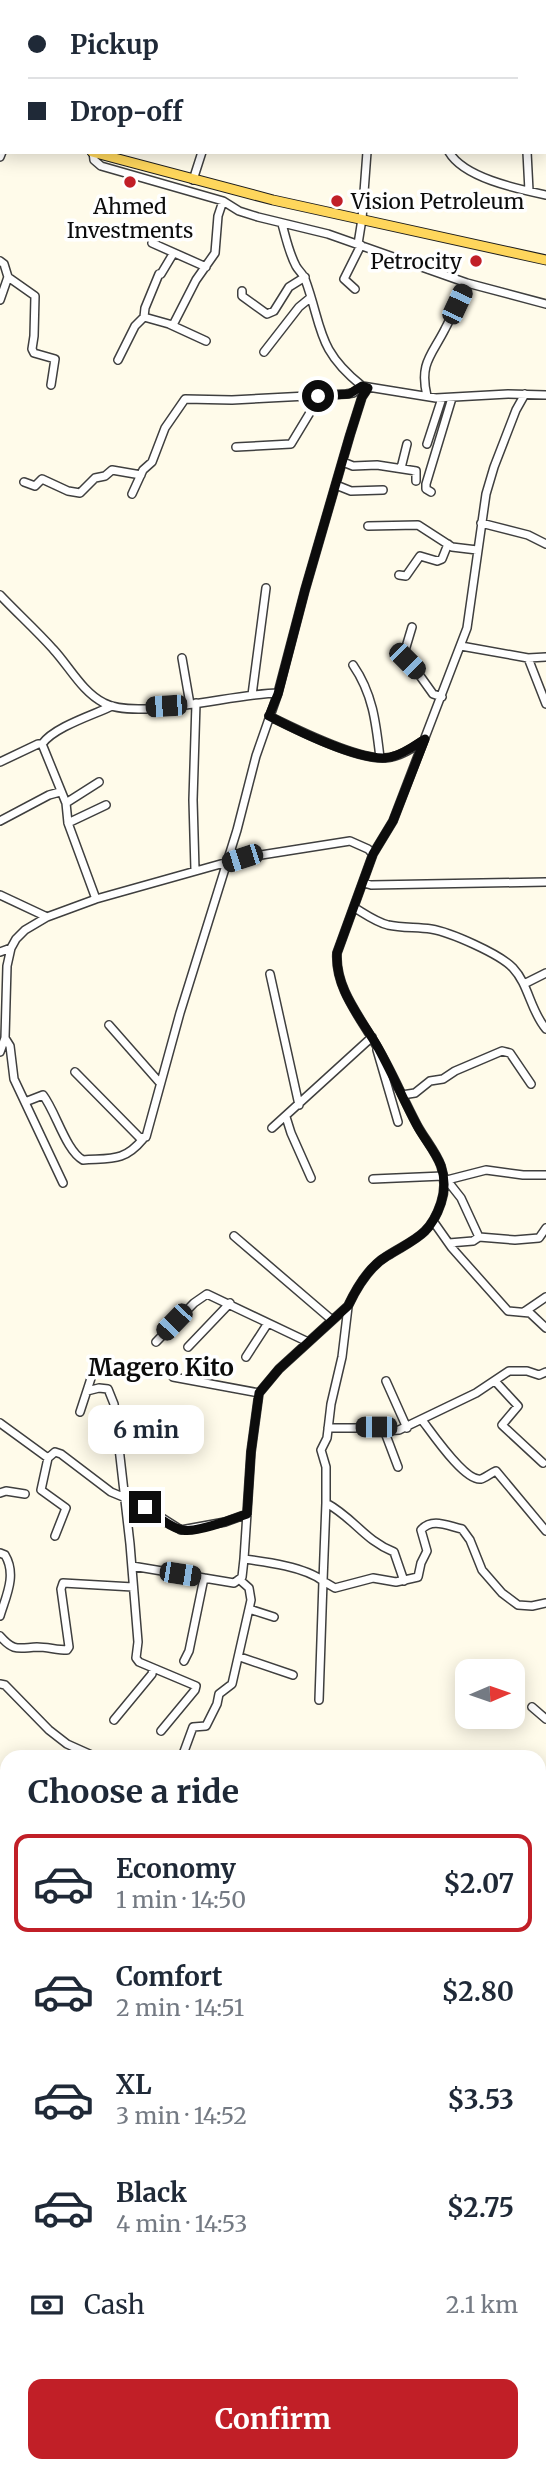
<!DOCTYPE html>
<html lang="en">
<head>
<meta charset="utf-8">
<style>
  :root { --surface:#fff; --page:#f6f6f7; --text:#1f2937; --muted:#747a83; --line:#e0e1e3; --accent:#c11f27 }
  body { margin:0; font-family:Merriweather,serif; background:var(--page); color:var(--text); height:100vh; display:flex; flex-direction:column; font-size:26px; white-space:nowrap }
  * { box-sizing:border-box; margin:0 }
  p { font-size:23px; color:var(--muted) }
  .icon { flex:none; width:38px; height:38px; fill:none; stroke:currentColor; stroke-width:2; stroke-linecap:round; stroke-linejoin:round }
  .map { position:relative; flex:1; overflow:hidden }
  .panel { position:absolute; left:0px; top:1750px; width:546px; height:723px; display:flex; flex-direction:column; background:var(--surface); border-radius:21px 21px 0 0; box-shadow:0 4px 18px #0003 }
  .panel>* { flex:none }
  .banner { position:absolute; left:0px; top:0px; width:546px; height:154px; box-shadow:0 4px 18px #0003; display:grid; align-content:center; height:154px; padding:0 28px; background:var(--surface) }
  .needle { width:46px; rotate:88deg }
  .fabs { position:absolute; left:455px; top:1659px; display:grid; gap:14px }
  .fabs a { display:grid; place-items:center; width:70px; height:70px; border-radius:14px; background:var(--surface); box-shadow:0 4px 18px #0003; font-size:35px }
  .end { position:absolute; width:32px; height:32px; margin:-16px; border:9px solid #0c0c0c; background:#fff; box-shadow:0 0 0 4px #fff }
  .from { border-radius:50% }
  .bubble { position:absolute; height:49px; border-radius:14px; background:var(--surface); box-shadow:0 4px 18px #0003; font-size:23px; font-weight:700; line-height:49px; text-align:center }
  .car { position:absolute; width:21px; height:42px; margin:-21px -10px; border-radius:9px; box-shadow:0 0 5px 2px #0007; background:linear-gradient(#222 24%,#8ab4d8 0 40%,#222 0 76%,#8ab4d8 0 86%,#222 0) }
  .banner b { display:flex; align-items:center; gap:24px; height:66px; font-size:26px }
  .banner b+b { border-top:2px solid var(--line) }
  .banner i { width:18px; height:18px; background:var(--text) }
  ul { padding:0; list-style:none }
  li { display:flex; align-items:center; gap:21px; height:98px; margin:0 14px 10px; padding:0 14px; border:4px solid transparent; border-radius:14px }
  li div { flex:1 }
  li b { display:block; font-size:26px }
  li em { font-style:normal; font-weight:700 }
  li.selected { border-color:var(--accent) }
  li>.icon { width:63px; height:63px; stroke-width:1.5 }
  h2 { padding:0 28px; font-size:32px; line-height:84px }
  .pay { display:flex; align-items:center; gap:18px; height:77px; padding:0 28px; font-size:26px }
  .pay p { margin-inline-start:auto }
  .primary-button { display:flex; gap:14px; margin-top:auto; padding:14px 28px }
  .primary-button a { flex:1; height:80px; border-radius:14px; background:var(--accent); color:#fff; font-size:28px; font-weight:700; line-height:80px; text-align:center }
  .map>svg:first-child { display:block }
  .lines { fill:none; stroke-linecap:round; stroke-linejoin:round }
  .minor-casing { stroke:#3f3f3f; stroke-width:10 }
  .major-casing { stroke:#1d1d1d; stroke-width:11 }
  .minor { stroke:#fff; stroke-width:7 }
  .major { stroke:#fed65c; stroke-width:9 }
  .route { stroke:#0c0c0c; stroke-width:9 }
  .poi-dot { fill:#c11f27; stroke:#fff; stroke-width:2.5 }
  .labels { text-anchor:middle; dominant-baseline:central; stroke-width:7; stroke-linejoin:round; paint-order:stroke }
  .poi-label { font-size:21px; fill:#0c0c0c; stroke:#fff; text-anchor:start }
  .quarter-label { font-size:24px; font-weight:bold; fill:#0c0c0c; stroke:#fff }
</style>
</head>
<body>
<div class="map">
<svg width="546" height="2472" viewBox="0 0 546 2472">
  <rect width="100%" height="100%" fill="#fffbea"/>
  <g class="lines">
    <g class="minor-casing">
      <path id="minor" d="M303,0L307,2
        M56,2L58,0
        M251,2V0
        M328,2L329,0
        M376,2V0
        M544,19H546
        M0,36L2,35
        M0,130L2,131
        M93,152L94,160L101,166L223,201L239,211L258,217L328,234L467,283L546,304
        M449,152C464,178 518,189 546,195
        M527,152L529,191
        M0,157L2,152
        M193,180L202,152
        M282,224C286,238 289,253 296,266C298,270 303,274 305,279C323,328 316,349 362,386
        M152,243L206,267
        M358,244L362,219L367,152
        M0,261L4,264L8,277L35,296L34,336L32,349L34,353L55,359L51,385
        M161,274L173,254
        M355,289L344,279L361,245
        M242,291V296L267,314L274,311L289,287L305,277
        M0,300L8,277
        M144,317L145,308L159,274
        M173,325L196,280L215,253L218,216L223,201
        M264,352L299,307L310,298
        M118,360L135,326L144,317L169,324L206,341
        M427,396C419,363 432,355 445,329C453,314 459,298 467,283
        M427,444L442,398
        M236,447L291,444L320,396
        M343,462L353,466L377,465L416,471V481
        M401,468L407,444
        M24,482L35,486L42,479L68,491L80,493L95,478L105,476L112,470L141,475
        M336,485L351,491L383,490
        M431,492L426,489V484L452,398
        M132,494L143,470L152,462L165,428L185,399L232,400L346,394L353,393L362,386L436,398L508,394L546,395
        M481,523L528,535L546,544
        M368,526L418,525L452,547L477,550
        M399,575L406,576L420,556L437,561L442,559L448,544
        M0,595C17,613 36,630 53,649C69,666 82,692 104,703C137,721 237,693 278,693
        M412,627L403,657L418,673L433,694L442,697
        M461,646L528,658L546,657
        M182,658L190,704
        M528,658L546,704
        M353,665C373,694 376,723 380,758
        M252,695L266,588
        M269,716C295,729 357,760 385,758C400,757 413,748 424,740
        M42,744C54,727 93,715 112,706
        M0,762L38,744H42L66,803L99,782
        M66,803L68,823L96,899
        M0,821L49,795L60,792
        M68,823L106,805
        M195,870L193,800L196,703
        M364,883L371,885L546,882
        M0,895L47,917
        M355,908C365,914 376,922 388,925C402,928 417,927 431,929C450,932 500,954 513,968C529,985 530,1010 546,1029
        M0,952L11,948
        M270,974L299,1105
        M524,984L546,973
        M109,1025L160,1083
        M5,1038L10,1046L14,1079L63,1183
        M377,1050L398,1122
        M0,1052L5,1038L7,966L11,948L16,939L25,930L47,917L96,899L242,858L350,841L368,849L373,854
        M75,1072L140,1138L146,1137L180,1013L237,830L256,756L278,693L305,590L350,435L362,397L368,388
        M402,1095L415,1093L430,1081L443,1079L455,1071L502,1051L510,1053L531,1084
        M25,1102L43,1095C56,1112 66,1151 83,1160C111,1158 124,1162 143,1139
        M286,1117L291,1133L311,1178
        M272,1128L372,1037
        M373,1179L443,1176
        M446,1179L461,1198L479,1237
        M447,1180L486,1170L523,1175H546
        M433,1221L452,1248L508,1311L530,1313L546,1328
        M234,1236L332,1320
        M449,1243L473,1241L479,1237L515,1240L539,1238L546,1228
        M348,1307L342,1357L331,1404L327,1438L321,1450L326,1467V1503C354,1518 364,1540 394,1552L404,1581
        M524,1312L546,1297
        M156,1342L194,1303L207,1294L308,1342
        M188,1347L230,1303
        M246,1357L268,1323
        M173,1377L259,1393
        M386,1381L407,1428
        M495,1381L518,1406L502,1425L543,1463
        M87,1391L99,1388L108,1389L114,1404L130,1544L138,1642L136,1658L139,1662L196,1686L195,1690L161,1731
        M80,1412L95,1366
        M422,1420C432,1433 465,1482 481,1479C485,1478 491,1473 496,1471L546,1531
        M0,1423L48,1458
        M328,1428H379L386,1431L399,1430L476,1393L509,1371H527L539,1375L546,1372
        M384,1430L398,1467
        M0,1493L6,1491L25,1494
        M326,1503L323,1581L335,1588L373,1578L396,1582L418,1577L421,1563L427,1551L421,1530C432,1517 448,1526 462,1529L470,1540L482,1570L502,1593L518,1605L532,1606L546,1603
        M55,1536L66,1508L41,1490L48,1458L55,1452L61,1454L111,1492L140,1504L181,1530L225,1522L247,1514
        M0,1553L5,1555C17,1575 6,1596 0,1616
        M132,1566L234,1583L242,1577L244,1559
        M249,1609L274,1617
        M0,1636C14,1652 18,1648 37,1647C47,1647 57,1650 67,1650L69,1647L61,1589L63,1583L133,1587
        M240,1657L293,1675
        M184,1661L189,1651L204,1578
        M0,1684L5,1685L49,1730L67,1744L96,1757
        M319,1700L323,1581C305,1567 267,1562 244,1559L251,1452L259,1393L279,1369L348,1306C356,1289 370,1266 387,1256C414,1239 430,1236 441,1203C445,1191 445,1178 441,1166C436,1152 424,1138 417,1125C402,1097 390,1067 373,1040C357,1013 335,986 337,953L373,854L393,821L467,628L486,494L494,467L516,410L525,394
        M532,1707L546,1719
        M114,1720L152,1674L153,1668
        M182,1757L193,1727L206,1726L217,1704L219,1694L232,1684L251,1600L249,1588L240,1580
        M539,1852L546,1847
        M539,1900L546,1906
        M0,1943L7,1946
        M0,1994L7,1999
        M539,2004L546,1998
        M0,2025L7,2021
        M539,2077L546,2084
        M0,2161L7,2158
        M0,2257H7
        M0,2449L7,2451
        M539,2463H546
        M31,2466L38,2472
        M6,2472L11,2466
        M241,2472V2466
        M375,2472L382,2466
        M438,2472L439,2466"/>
    </g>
    <g class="major-casing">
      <path id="major" d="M0,104L2,106
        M92,152L273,200L546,260"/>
    </g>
    <use href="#minor" class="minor"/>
    <use href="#major" class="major"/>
  </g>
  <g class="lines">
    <path class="route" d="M145,1507C155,1515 170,1528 183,1530C196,1533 233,1519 247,1514L251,1452L259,1393L279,1369L348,1306C356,1289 370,1266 387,1256C414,1239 430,1236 441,1203C445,1191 445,1178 441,1166C437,1154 426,1141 419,1129C404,1102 392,1072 376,1044C359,1016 335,988 337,953L373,854L393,821L425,739C414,746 404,754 391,757C364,764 294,729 269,716L278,694L305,590L350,435L362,397L368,388L362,386L349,394L318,396"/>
  </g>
  <g class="poi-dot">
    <circle cx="130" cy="182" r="7"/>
    <circle cx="337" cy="201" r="7"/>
    <circle cx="476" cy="261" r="7"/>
  </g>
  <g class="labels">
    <g class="poi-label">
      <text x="351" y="201">Vision Petroleum</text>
      <text x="130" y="206" text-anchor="middle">Ahmed<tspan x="130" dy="24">Investments</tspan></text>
      <text x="462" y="261" text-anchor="end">Petrocity</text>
    </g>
    <g class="quarter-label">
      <text x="161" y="1367">Magero Kito</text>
    </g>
  </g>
</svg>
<div class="fabs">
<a><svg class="needle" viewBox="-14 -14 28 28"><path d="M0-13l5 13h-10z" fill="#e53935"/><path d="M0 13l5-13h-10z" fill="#747a83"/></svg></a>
</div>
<i class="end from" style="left:318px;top:396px"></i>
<i class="end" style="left:145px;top:1507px"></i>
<div class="bubble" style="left:88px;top:1405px;width:116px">6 min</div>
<i class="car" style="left:457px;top:304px;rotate:25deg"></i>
<i class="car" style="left:407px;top:661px;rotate:135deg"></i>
<i class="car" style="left:166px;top:706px;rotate:266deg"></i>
<i class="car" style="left:242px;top:858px;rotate:252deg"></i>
<i class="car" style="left:174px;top:1322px;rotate:224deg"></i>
<i class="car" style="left:376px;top:1427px;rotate:270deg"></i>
<i class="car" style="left:180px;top:1574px;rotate:99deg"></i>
<div class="banner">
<b><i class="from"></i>Pickup</b>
<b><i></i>Drop-off</b>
</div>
<section class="panel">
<h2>Choose a ride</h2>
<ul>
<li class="selected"><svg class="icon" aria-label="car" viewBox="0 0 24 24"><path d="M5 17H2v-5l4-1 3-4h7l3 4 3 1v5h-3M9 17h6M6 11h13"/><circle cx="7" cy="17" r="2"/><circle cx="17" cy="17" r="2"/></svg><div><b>Economy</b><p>1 min · 14:50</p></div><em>$2.07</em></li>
<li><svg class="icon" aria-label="car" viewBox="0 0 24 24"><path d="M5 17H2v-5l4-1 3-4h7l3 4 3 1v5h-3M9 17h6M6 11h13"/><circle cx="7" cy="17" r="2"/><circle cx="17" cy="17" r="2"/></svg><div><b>Comfort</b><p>2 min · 14:51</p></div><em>$2.80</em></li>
<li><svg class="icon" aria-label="car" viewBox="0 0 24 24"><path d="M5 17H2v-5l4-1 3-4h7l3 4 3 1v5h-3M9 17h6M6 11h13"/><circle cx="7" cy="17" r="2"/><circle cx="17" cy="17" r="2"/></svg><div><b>XL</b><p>3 min · 14:52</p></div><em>$3.53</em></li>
<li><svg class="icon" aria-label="car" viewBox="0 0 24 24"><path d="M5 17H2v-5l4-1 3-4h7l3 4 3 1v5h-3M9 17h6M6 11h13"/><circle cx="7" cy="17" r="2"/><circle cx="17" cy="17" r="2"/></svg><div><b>Black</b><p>4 min · 14:53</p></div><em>$2.75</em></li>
</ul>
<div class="pay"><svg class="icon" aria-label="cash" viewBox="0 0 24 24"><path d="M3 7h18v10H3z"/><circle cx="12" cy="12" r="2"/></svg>Cash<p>2.1 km</p></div>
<div class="primary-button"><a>Confirm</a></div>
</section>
</div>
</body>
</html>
